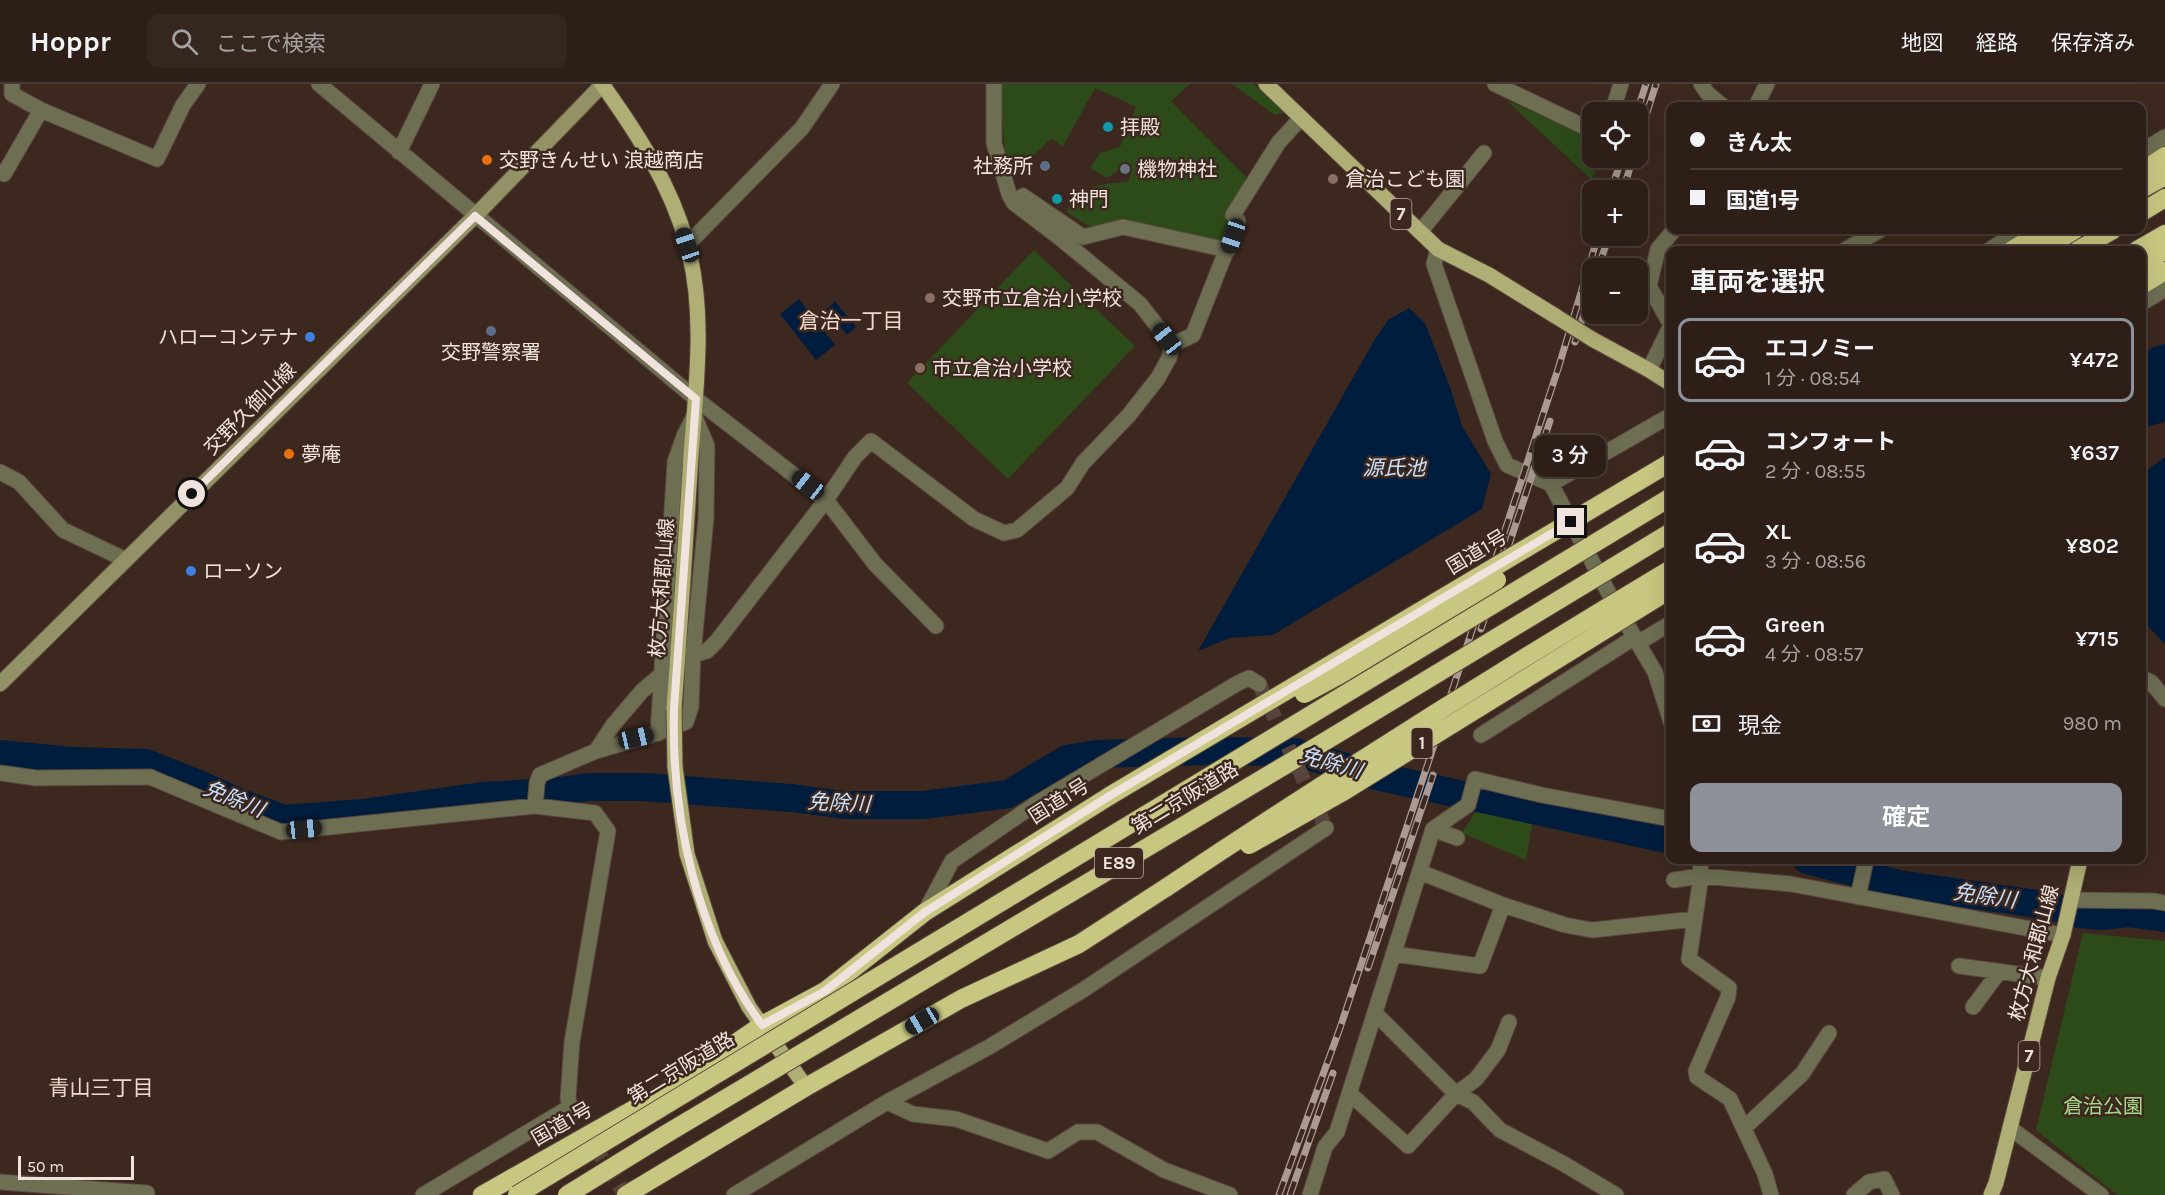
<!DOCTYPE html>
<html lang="ja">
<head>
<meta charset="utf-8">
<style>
  :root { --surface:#2d1e17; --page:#352720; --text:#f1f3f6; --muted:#a7a2a1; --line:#483c36; --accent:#8c9099 }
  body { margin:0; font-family:Karla,"Noto Sans JP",sans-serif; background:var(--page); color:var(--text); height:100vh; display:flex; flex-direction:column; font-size:22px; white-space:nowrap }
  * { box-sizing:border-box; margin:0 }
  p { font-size:20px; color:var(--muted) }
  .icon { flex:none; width:33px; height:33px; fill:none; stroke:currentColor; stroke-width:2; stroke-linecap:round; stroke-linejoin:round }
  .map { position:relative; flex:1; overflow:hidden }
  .sheet { position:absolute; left:1666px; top:162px; width:480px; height:618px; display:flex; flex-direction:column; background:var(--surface); border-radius:12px; box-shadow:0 6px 24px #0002,0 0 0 2px var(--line) }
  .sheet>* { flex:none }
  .hud { position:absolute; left:1666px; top:18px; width:480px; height:132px; border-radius:12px; box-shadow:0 6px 24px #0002,0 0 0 2px var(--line); display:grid; align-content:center; height:132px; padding:0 24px; background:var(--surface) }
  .buttons { position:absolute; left:1582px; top:18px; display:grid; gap:12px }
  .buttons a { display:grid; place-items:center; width:66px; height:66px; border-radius:12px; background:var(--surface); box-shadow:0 6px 24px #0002,0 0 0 2px var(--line); font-size:30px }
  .scale { position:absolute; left:18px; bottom:15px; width:116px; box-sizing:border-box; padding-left:6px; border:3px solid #f0e3dd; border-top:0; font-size:16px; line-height:21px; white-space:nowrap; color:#f0e3dd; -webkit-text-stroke:4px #3c281f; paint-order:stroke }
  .end { position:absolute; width:27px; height:27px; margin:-14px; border:8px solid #f0e3dd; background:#111; box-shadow:0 0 0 3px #111 }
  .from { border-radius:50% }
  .bubble { position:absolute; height:42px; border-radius:12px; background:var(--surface); box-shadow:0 6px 24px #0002,0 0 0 2px var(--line); font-size:20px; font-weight:600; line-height:42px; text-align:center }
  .car { position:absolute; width:18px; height:36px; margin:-18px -9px; border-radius:8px; box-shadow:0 0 4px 2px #0007; background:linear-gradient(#222 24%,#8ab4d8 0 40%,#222 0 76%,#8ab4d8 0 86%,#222 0) }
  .hud b { display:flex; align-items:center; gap:21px; height:57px; font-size:22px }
  .hud b+b { border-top:2px solid var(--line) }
  .hud i { width:15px; height:15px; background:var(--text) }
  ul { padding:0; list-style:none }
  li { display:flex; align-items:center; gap:18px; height:84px; margin:0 12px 9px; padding:0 12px; border:3px solid transparent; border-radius:12px }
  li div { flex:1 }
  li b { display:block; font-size:22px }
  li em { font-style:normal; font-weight:600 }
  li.current { border-color:var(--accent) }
  li>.icon { width:54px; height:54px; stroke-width:1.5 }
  h2 { padding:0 24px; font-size:27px; line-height:72px }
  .pay { display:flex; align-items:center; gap:15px; height:66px; padding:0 24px; font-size:22px }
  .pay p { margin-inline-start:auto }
  .primary-button { display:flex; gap:12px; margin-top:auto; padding:12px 24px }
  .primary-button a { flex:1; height:69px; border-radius:12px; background:var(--accent); color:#fff; font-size:24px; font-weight:600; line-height:69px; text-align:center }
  header { display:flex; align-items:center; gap:36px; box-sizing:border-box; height:84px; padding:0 30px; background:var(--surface); border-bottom:2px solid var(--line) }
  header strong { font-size:28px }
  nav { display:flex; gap:33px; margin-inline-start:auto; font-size:21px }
  .search { width:420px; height:54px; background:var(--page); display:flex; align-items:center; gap:15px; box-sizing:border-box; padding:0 21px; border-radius:12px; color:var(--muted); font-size:22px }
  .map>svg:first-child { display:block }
  .green { fill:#2c4b18 }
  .water { fill:#001d3d }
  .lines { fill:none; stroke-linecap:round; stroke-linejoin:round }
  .river { stroke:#001d3d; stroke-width:28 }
  .street-tunnel { stroke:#57443c; stroke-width:15; stroke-dasharray:15 8; stroke-linecap:butt }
  .street-casing { stroke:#59463d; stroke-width:17 }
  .secondary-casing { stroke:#59463d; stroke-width:17 }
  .primary-casing { stroke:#59463d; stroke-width:17 }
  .highway-casing { stroke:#59463d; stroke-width:20 }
  .street { stroke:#6e6e53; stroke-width:15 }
  .secondary { stroke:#939266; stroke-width:15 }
  .primary { stroke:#afae74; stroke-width:15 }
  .highway { stroke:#c8c781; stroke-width:18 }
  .rail-casing { stroke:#aa9a93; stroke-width:7 }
  .rail { stroke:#3c281f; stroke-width:4.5; stroke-dasharray:14; stroke-linecap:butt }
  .primary-bridge-casing { stroke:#59463d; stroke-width:17; stroke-linecap:butt }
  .highway-bridge-casing { stroke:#59463d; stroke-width:20; stroke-linecap:butt }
  .primary-bridge { stroke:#afae74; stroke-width:15 }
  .highway-bridge { stroke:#c8c781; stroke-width:18 }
  .route { stroke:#f0e3dd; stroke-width:8 }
  .culture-dot { fill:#0f9aa8; stroke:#3c281f; stroke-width:2 }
  .food-dot { fill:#e8710a; stroke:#3c281f; stroke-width:2 }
  .service-dot { fill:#5c6f8a; stroke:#3c281f; stroke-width:2 }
  .worship-dot { fill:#6b7280; stroke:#3c281f; stroke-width:2 }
  .education-dot { fill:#8d6e63; stroke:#3c281f; stroke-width:2 }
  .shop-dot { fill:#3f7fe0; stroke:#3c281f; stroke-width:2 }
  .labels { text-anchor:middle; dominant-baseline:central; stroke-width:5; stroke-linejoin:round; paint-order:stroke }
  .shield { fill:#3c281f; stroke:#baaba4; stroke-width:1.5 }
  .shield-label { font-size:18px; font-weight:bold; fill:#f0e3dd }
  .poi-label { font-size:20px; fill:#f0e3dd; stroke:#3c281f; text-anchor:start }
  .street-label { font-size:20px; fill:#f0e3dd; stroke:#3c281f }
  .park-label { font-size:20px; fill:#a4d988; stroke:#3c281f }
  .neighbourhood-label { font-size:21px; fill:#f2d8cc; stroke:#3c281f }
  .water-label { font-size:21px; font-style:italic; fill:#c7e1fe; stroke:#3c281f }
</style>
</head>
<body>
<header>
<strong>Hoppr</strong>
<div class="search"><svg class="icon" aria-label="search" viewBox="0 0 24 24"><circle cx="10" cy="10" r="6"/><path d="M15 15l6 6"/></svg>ここで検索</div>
<nav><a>地図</a><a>経路</a><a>保存済み</a></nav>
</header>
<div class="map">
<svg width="2165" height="1111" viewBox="0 0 2165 1111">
  <rect width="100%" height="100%" fill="#3c281f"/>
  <path class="green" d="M999,0H1190L1171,17L1248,95L1223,159L1092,144L1066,128C1087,101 1096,100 1128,98L1131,88L1122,84L1107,94L1090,84L1100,69L1120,63L1136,23L1095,4L1063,62L1051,55L1028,77L1006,76Z
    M1232,0H1253L1285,28L1275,31Z
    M1506,16L1593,55V74H1599L1592,96Z
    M1034,166L1135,262L1008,395L907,299Z
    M1479,722L1533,735L1526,776L1462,749Z
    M2083,849L2165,857V1111H2117L2036,1046Z"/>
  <path class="water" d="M799,215L835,261L816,276L780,230Z
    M835,217L856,243L847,251L826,226Z
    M1409,224L1425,239L1451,306L1462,342L1491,390L1482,425L1273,551L1229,554L1198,567L1375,255L1388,236Z
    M2165,260V338L2149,342L2142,347V270L2153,263Z
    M2165,373V560L2142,536V390Z"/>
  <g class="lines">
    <path class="river" d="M0,670L72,677L146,679L199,700L243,720L284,735L363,729L482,712L553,708L589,703H643L792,714L844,721H924L1008,710L1067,675L1096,670L1204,667L1295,668L1376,692L1671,756
      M1807,776L1899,800L2051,822L2079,830L2102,832L2128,829L2165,834"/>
    <path class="street-tunnel" d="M1259,600L1326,744
      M570,1023L625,1111"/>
    <g class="street-casing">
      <path id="street" d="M12,0V10L41,26
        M319,0L696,315L826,416L875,480L936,542
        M1495,0L1593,47
        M1701,0L1708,10L1723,22
        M1756,22L1767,0
        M1612,28L1621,0
        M2142,67L2165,53
        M399,68L432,0
        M0,88L4,90L41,26L157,75L183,21L198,0
        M1015,118L1023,112L1083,153L1123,143L1228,166
        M1420,148L1484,69
        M687,161L802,44L832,0
        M1438,165L1434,180L1495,357L1507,381L1551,400L1671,331
        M1845,166L1880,146
        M1989,166L2022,146
        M2142,219L2165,205
        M1172,261L1193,251L1238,137L1233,131L1279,58L1301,34
        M1649,286L1671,241L1649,202L1658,165L1674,146
        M0,388L19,398L63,446L126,476
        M1551,400L1613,517L1655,588L1671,638
        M1638,559L1671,539
        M693,571L707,567L717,557L826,416L855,373L871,357L974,435L1004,449L1017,446L1067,404L1083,379L1129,331L1158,294L1169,274L1172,261L1140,220L1060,154L1014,119L1009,110L994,59V0
        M2142,594L2151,598L2165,615
        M658,649L675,378L684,352L694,332
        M1481,651L1635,553
        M596,667L658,649L686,638L691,623L693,571L706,434L707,362L694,331
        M0,689L36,694L150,693L281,748L535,722L595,729L608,747L572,958L568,1014L570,1023L423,1111
        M535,722L537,699L540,691L596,667L613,641L642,607L662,590
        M1433,745L1457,754
        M1700,776L1701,792L1689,875L1729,904L1728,913L1696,987L1697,993L1730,1015L1765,1090L1771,1111
        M1420,788L1503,821L1565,841L1592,846L1695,835
        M1674,796L1701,792L1791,800L2063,851
        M1858,813L1866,776
        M2071,816L2154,817L2165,819
        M925,828L952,777L1034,721L1238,599L1249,594L1259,600
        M1393,870L1480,882L1503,821
        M1959,882L2048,894
        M1973,923L1999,888
        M1375,929L1456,1010L1473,1018L1500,1046L1564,1080L1616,1111
        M1349,1009L1408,1062L1456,1010L1476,995L1498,966L1509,938
        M887,1018L913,1030L956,1035L1048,1067L1078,1048H1097L1164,1086L1230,1111
        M1744,1044L1802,990L1829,949
        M2010,1044L2101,1111
        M0,1098L147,1109V1111
        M734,1111L887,1018L989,963L1083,906L1326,744
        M1310,1111L1325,1063L1337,1048L1433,745L1468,721L1475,695L1542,711L1671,735
        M1854,1111L1869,1098L1884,1095L1892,1111"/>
    </g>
    <g class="secondary-casing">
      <path id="secondary" d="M0,600L475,132L603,0"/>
    </g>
    <g class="primary-casing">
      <path id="primary" d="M602,0C637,49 671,101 687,160C706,228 696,302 691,372C686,456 680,541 674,625
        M1266,0L1438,165L1489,191L1557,233
        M1592,255L1649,286L1671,300
        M675,683L687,770L715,857L749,923L806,1003
        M1991,1111L1996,1099L2048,894L2063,851L2080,776"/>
    </g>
    <g class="highway-casing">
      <path id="highway" d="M2142,87L2165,72
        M2142,105L2165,92
        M2142,128L2165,114
        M2012,166L2046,146
        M2041,166L2075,146
        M2078,166L2113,146
        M2137,166L2165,150
        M2142,181L2165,166
        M2142,201L2165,187
        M482,1111L664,1008L762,941L825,907L925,828L1111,711
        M626,1111L806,1003L961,915L1079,860L1167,803"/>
    </g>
    <use href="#street" class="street"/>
    <use href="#secondary" class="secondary"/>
    <use href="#primary" class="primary"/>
    <use href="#highway" class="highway"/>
    <g class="rail-casing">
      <path id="rail" d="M1637,28L1646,0
        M1638,57L1656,0
        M1611,106L1622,74
        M1623,106L1633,74
        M1598,184L1609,152
        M1575,258L1593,201
        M1481,545L1550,337
        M1368,884L1433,691
        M1279,1111L1340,944L1453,604L1558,285L1598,152
        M1290,1111L1333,989"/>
    </g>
    <use href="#rail" class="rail"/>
    <g class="primary-bridge-casing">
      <path id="primary-bridge" d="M1557,233L1592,255
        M674,625L675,683"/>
    </g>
    <g class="highway-bridge-casing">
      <path id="highway-bridge" d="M1304,610L1341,590L1497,496
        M1111,711L1671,378
        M1249,761L1341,709L1671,505
        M1167,803C1332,693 1500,587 1671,485
        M517,1111L1671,413
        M567,1111L666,1050L1314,664L1671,448"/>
    </g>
    <use href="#primary-bridge" class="primary-bridge"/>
    <use href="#highway-bridge" class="highway-bridge"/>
  </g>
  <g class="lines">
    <path class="route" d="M192,410L475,132L696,315L674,625C671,734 697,852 762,941L825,907L925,828L1111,711L1571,438"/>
  </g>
  <g class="culture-dot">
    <circle cx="1108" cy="43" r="6"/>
    <circle cx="1057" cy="115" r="6"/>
  </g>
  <g class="food-dot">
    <circle cx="487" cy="76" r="6"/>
    <circle cx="289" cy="370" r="6"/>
  </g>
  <g class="service-dot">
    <circle cx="1045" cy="82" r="6"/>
    <circle cx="491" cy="247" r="6"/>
  </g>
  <circle class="worship-dot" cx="1125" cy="85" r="6"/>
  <g class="education-dot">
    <circle cx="1333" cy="95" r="6"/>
    <circle cx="930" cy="214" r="6"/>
    <circle cx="920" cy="284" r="6"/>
  </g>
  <g class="shop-dot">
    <circle cx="310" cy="253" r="6"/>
    <circle cx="191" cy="487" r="6"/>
  </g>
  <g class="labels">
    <g class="shield">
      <rect x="1390.5" y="115" width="21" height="30" rx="4.5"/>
      <rect x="1411.5" y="644" width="21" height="30" rx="4.5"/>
      <rect x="1095" y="764" width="48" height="30" rx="4.5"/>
      <rect x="2018.5" y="957" width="21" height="30" rx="4.5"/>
    </g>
    <g class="shield-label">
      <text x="1401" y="130">7</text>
      <text x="1422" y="659">1</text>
      <text x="1119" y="779">E89</text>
      <text x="2029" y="972">7</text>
    </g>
    <g class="poi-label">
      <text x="1120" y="43">拝殿</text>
      <text x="499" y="76">交野きんせい 浪越商店</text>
      <text x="1033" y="82" text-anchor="end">社務所</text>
      <text x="1137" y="85">機物神社</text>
      <text x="1345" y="95">倉治こども園</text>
      <text x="1069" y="115">神門</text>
      <text x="942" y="214">交野市立倉治小学校</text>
      <text x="298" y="253" text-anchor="end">ハローコンテナ</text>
      <text x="491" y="268" text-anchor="middle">交野警察署</text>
      <text x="932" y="284">市立倉治小学校</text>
      <text x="301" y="370">夢庵</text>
      <text x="203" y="487">ローソン</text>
    </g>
    <g class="street-label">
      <text transform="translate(250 325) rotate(-45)">交野久御山線</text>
      <text transform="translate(1477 468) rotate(-31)">国道1号</text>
      <text transform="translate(662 504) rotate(-86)">枚方大和郡山線</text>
      <text transform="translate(1185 714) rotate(-31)">第二京阪道路</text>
      <text transform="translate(1059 717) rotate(-32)">国道1号</text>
      <text transform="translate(2034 869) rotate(-75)">枚方大和郡山線</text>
      <text transform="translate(681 984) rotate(-31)">第二京阪道路</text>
      <text transform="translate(562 1040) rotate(-30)">国道1号</text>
    </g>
    <g class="park-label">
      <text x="2103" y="1022">倉治公園</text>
    </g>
    <g class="neighbourhood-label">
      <text x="851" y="237">倉治一丁目</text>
      <text x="101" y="1004">青山三丁目</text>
    </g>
    <g class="water-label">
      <text x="1394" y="384">源氏池</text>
      <text transform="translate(1331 679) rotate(16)">免除川</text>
      <text transform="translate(234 715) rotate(22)">免除川</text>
      <text transform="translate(839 719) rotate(3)">免除川</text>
      <text transform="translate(1985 812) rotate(8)">免除川</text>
    </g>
  </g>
</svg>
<div class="buttons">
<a><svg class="icon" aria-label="locate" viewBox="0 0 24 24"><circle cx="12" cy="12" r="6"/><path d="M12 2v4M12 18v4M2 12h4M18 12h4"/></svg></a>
<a>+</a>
<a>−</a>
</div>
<div class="scale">50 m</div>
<i class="end from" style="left:192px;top:410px"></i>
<i class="end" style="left:1571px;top:438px"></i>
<div class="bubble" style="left:1534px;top:351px;width:72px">3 分</div>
<i class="car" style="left:1233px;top:152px;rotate:199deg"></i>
<i class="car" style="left:687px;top:161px;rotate:341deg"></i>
<i class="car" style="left:1167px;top:255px;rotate:322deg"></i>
<i class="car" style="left:808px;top:401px;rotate:308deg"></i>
<i class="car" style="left:636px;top:654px;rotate:77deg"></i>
<i class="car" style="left:304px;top:745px;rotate:84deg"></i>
<i class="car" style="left:922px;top:937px;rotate:240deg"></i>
<div class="hud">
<b><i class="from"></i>きん太</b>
<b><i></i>国道1号</b>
</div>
<section class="sheet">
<h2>車両を選択</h2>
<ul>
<li class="current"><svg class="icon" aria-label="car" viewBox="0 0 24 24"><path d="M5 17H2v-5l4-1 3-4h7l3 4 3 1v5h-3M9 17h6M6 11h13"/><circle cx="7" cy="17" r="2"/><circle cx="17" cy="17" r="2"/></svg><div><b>エコノミー</b><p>1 分 · 08:54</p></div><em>¥472</em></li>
<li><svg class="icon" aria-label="car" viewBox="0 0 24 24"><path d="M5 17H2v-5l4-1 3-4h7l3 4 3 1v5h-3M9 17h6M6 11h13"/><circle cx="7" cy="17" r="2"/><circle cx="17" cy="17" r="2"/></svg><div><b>コンフォート</b><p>2 分 · 08:55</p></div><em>¥637</em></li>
<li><svg class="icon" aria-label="car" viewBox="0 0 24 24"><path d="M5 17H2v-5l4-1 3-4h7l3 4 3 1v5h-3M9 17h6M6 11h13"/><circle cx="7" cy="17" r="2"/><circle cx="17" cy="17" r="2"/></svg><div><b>XL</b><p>3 分 · 08:56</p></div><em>¥802</em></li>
<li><svg class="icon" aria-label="car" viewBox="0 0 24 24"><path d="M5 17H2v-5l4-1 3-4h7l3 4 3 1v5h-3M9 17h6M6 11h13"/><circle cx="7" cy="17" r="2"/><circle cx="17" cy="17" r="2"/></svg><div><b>Green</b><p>4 分 · 08:57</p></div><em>¥715</em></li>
</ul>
<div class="pay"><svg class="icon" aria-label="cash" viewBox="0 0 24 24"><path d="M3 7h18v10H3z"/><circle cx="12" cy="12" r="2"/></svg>現金<p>980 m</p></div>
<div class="primary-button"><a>確定</a></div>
</section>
</div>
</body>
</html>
